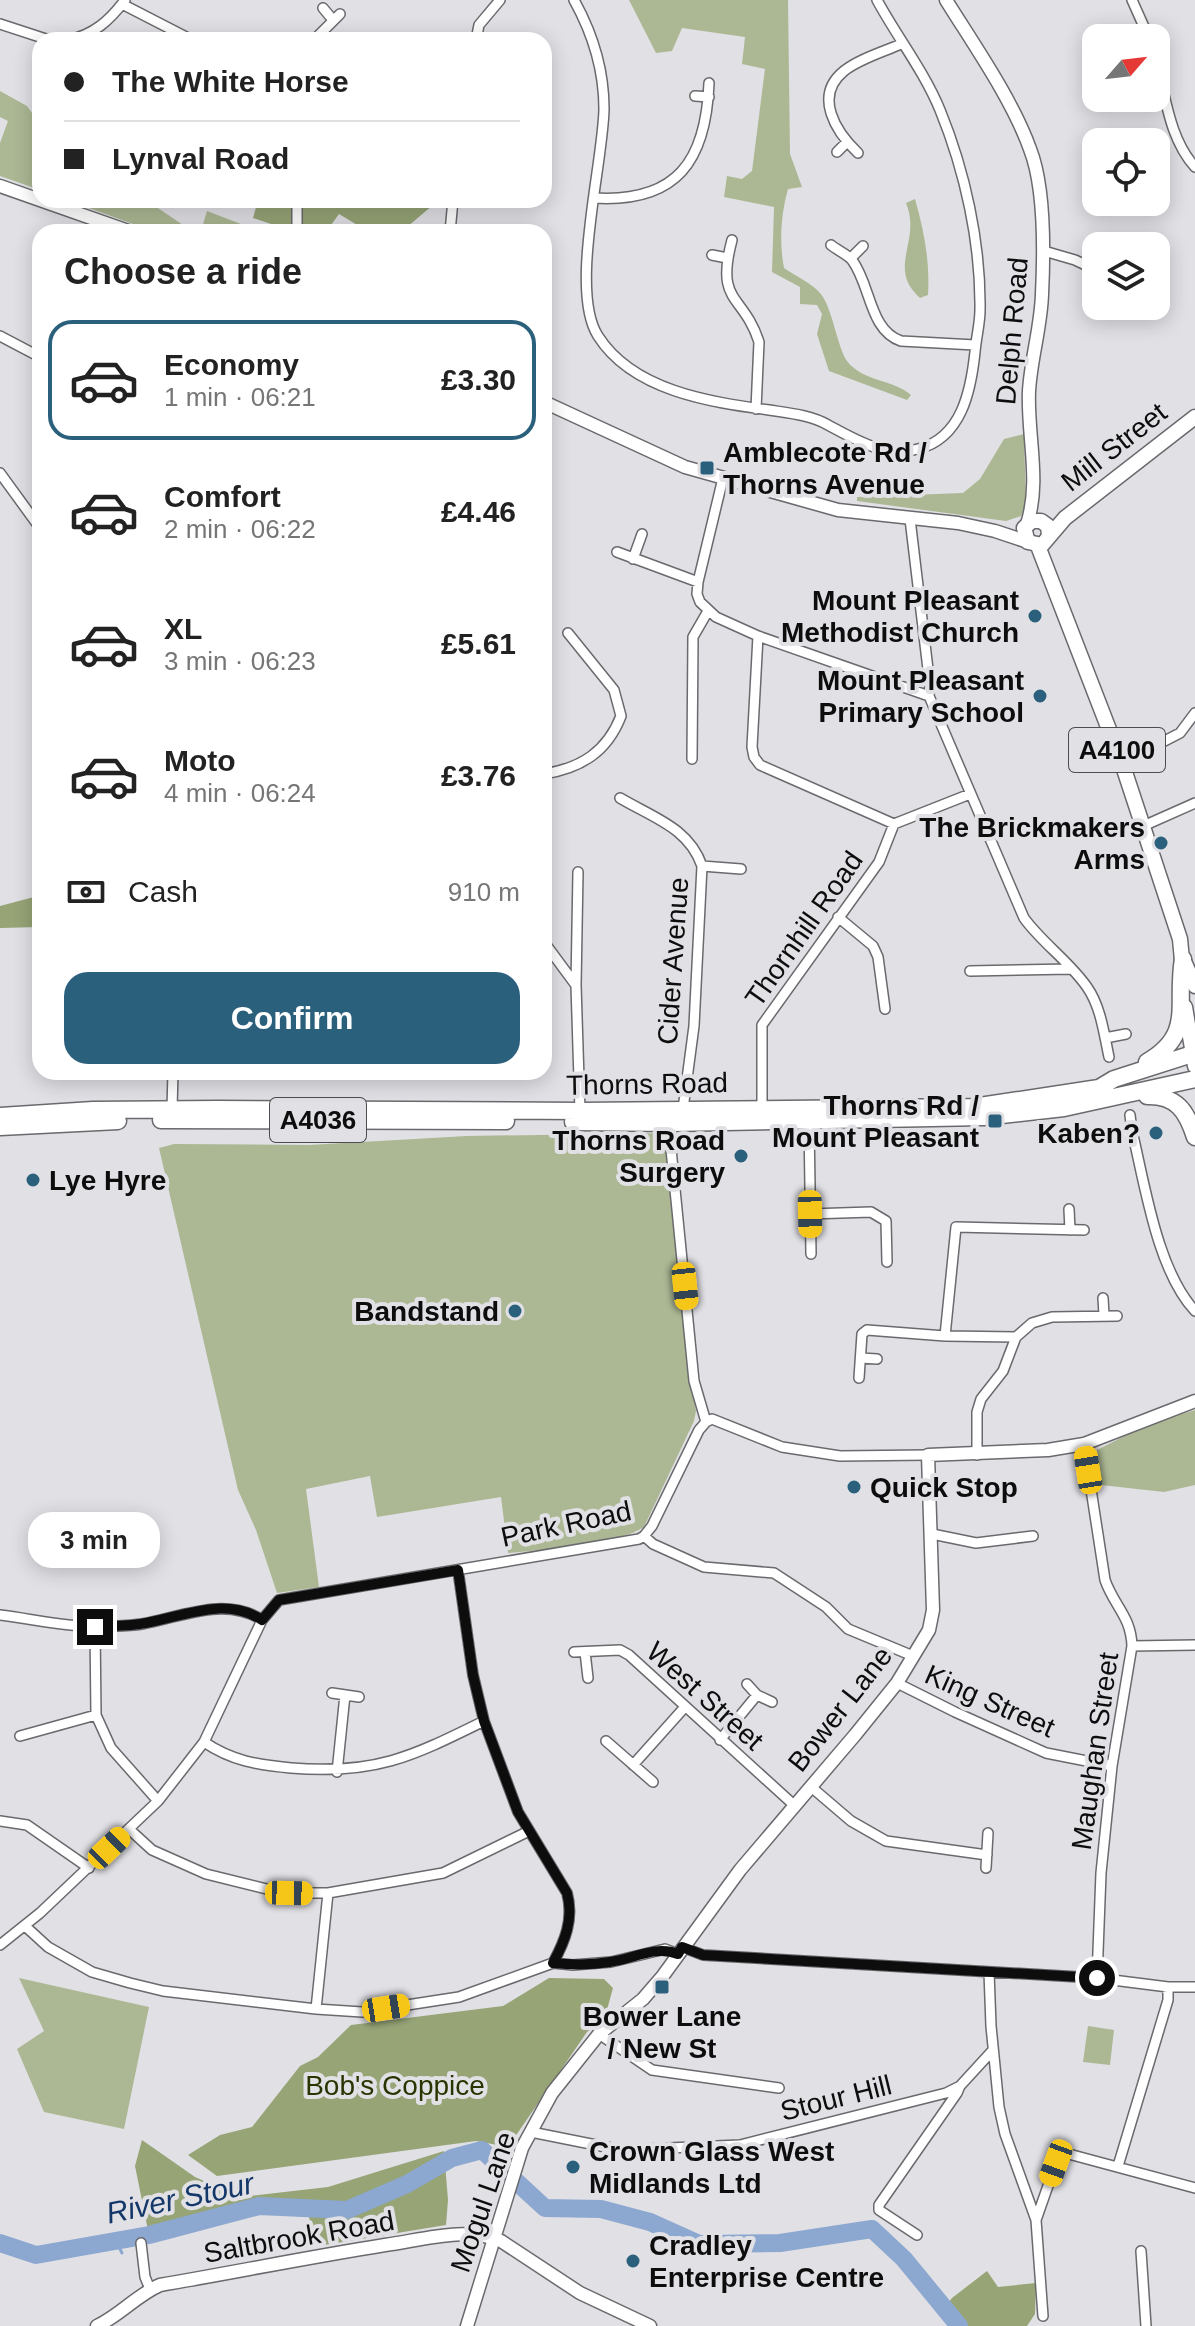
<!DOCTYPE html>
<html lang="en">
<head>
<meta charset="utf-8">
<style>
  :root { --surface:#fff; --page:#f6f6f6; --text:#222; --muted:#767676; --line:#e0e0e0; --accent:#2b607c }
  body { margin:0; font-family:Arial,sans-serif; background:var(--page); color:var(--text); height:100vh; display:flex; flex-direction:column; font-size:30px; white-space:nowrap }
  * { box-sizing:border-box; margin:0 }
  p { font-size:26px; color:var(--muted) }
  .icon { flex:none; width:44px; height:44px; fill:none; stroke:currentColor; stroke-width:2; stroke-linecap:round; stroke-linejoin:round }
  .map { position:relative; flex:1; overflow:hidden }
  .panel { position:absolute; left:32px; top:224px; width:520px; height:856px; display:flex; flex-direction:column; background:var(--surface); border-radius:24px; box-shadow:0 4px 20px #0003 }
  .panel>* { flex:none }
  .hud { position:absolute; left:32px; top:32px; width:520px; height:176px; border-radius:24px; box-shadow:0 4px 20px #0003; display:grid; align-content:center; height:176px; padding:0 32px; background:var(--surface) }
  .needle { width:52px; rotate:62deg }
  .tools { position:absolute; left:1082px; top:24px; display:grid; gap:16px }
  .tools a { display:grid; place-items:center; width:88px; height:88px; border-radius:16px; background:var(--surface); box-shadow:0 4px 20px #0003; font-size:40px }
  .end { position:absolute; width:36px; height:36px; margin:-18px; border:10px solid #0d0d0e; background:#fff; box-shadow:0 0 0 4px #fff }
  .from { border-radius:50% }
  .bubble { position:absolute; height:56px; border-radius:24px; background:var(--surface); box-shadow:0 4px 20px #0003; font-size:26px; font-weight:700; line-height:56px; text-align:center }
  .car { position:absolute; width:24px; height:48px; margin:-24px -12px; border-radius:10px; box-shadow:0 0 6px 2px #0007; background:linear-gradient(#f5c518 24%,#345 0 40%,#f5c518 0 76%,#345 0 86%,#f5c518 0) }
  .hud b { display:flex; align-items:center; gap:28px; height:76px; font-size:30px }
  .hud b+b { border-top:2px solid var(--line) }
  .hud i { width:20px; height:20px; background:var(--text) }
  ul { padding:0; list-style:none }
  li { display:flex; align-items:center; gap:24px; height:120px; margin:0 16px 12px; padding:0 16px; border:4px solid transparent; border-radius:24px }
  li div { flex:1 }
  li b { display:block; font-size:30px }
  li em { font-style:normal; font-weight:700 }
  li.current { border-color:var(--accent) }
  li>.icon { width:72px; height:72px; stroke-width:1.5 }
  h2 { padding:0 32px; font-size:36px; line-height:96px }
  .pay { display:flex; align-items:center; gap:20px; height:88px; padding:0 32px; font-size:30px }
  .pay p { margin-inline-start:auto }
  .cta { display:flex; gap:16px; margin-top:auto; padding:16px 32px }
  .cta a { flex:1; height:92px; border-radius:24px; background:var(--accent); color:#fff; font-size:32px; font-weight:700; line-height:92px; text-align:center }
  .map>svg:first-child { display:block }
  .green { fill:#acb894 }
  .forest { fill:#96a476 }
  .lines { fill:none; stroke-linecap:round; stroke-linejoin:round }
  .stream { stroke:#8ca8d0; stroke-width:3 }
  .river { stroke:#8ca8d0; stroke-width:18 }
  .street-casing { stroke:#6a696d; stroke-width:12 }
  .secondary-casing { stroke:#6a696d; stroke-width:15 }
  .primary-casing { stroke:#6a696d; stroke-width:17 }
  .highway-casing { stroke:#6a696d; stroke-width:19 }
  .street { stroke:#fff; stroke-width:9 }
  .secondary { stroke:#fff; stroke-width:12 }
  .primary { stroke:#fff; stroke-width:14 }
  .highway { stroke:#fff; stroke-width:16 }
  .route { stroke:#0d0d0e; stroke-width:10 }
  .poi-dot { fill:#2b607c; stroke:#e1e0e5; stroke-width:3 }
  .labels { text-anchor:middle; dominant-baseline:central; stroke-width:8; stroke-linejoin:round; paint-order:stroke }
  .shield { fill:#e1e0e5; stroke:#4d4c4e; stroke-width:2 }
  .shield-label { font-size:26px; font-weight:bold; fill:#0d0d0e }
  .street-label { font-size:28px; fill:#0d0d0e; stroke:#e1e0e5 }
  .poi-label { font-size:28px; font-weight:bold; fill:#0d0d0e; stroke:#e1e0e5; text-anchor:end }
  .park-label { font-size:28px; fill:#293500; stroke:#e1e0e5 }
  .water-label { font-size:30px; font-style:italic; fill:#133769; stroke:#e1e0e5 }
</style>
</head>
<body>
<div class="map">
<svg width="1195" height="2326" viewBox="0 0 1195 2326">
  <rect width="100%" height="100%" fill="#e1e0e5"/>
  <path class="green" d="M629,0H788L790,154L802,187L788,189C781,214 779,242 784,268C795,276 816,285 823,297C833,313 838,348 847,361C863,382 893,379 911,395L907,400L829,371L817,334L822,314L817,305L800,304V287L772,272L774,207L724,197L727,176L742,179L752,171L765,69L742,64L745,37L682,28L672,51L656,53Z
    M0,91L27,106L40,124V190L0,176V143L8,121L0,117Z
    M915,199C924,231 930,261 928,295L920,298C886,268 922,241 906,203Z
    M67,200H146L186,227L201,231L207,211L254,229L253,232H155Z
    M1024,434L1026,506L1021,516L1006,521L857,501V497L963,493L980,479L1004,439Z
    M665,1133L690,1378L696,1411L694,1421L644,1527C619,1544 541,1550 508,1553L501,1497L377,1517L370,1476L306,1489L319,1587L277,1593L256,1530L238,1490L159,1148L174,1144L309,1145L467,1136Z
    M1195,1410V1485L1164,1492L1101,1485L1095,1455L1097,1450L1146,1425Z
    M19,1978L149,2007L124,2129L44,2112L17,2049L44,2031Z
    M1088,2026L1114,2030L1110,2065L1083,2062Z"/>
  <path class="forest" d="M258,200H294L292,231L253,218Z
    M303,200H439L401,232H369L339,214L326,232H303Z
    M34,897H40V927L0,928V906Z
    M549,1978L604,1979L613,1988L605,2017L587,2032L508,2147L476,2141L217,2176L188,2155L220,2135L252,2127L300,2066L318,2057L351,2025L503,2006Z
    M142,2140L195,2177L240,2197L328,2187L444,2151L448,2200L446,2225L318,2246L306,2208L259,2206L149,2235L135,2166Z
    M987,2271L998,2287L1036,2283L1035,2314L1027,2326H959L945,2307L952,2298Z"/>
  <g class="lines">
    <path class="stream" d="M116,2241L122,2253"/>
    <path class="river" d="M0,2243L36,2255L149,2235L259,2206L347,2210L407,2184L452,2158L482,2150L545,2208L601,2209L650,2222L699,2244L780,2243L872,2229L904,2259L959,2326"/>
    <g class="street-casing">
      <path id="street" d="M574,0C593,34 604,70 604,109C603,165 569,291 598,336C633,391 710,402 769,410C788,413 811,415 828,425C856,440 885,458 918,449C962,438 971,390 975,352C976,338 980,324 980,310C981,244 965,171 940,110C924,71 897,37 877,0
        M1132,0L1149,38
        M122,4L192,40
        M323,8L333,20
        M0,24L49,40
        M68,40C94,35 110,20 125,0
        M314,40L340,14
        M476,40L479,25L500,0
        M1156,61C1166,97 1169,138 1195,167
        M695,96L709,97
        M837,152L847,142
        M858,153C836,132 813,96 844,71C859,59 883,52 901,44
        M594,198C677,203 706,161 709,83
        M297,232V200
        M450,232L453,200
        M732,240C715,304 743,293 759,342L756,409
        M831,245C837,250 847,254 852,260C871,285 869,330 901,341L975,345
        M1044,251L1075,260L1096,270
        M712,255L727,258
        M851,258L863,246
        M0,336L40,357
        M0,473L40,528
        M723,478L698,582L697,594L700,602L716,617L758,636L929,696L1024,918C1042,943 1069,961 1087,987C1101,1007 1104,1034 1109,1057
        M910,519L930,686L929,696
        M617,552L698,582
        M633,559L642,534
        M758,636L752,747L754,757L760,765L894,824
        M692,759L693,637L708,611
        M1122,763L1180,733L1195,713
        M544,774C581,768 607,752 621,716L614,690L568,633
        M620,798C654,818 689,828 702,866L694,1026L683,1109
        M894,824L970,794
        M1141,827L1195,803
        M702,866L741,869
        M578,872L576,985L580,1111
        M838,917L873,946L878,957L885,1009
        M544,942L575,984
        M970,971L1071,969
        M1105,1038L1126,1034
        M172,1109L173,1072
        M762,1109V1025L879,862L894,824
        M1130,1115L1132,1131C1145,1185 1157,1270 1195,1311
        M809,1122L811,1254
        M672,1123L670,1139L694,1381L706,1422
        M1114,1135L1132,1131
        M1069,1209L1070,1230
        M810,1214L871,1212L886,1221L887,1262
        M1103,1298L1104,1315
        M945,1336L956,1227L1084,1230
        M861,1358L877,1359
        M859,1378L862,1334L867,1330L945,1336L1016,1337
        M1084,1444L1105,1580C1114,1606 1131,1616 1132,1646L1112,1766L1101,1873L1097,1978
        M977,1455V1412L981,1399L1003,1371L1016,1337L1032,1323L1052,1317L1117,1316
        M932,1534L976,1543L1033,1536
        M644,1536L653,1544L704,1567L774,1573L826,1607L848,1629L913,1656
        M458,1570L473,1675L484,1721L518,1812L567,1893C574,1919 565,1941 553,1963
        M0,1615C32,1619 66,1627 99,1627C113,1626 129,1626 142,1624C181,1617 225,1596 262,1620
        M95,1627L96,1715L111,1748L158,1801
        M1132,1646L1195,1645
        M574,1652L620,1650L629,1655L795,1806
        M585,1652L588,1678
        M897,1683L955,1712L1046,1753L1112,1766
        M747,1684L757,1695L772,1702
        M332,1693L359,1697
        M20,1736L96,1715
        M720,1740L757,1695
        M606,1741L653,1782
        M204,1742C232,1761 258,1765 291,1768C375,1775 411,1757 484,1721
        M633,1765L684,1708
        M337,1772L345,1695
        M810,1786L851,1821L886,1841L987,1855
        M0,1821L27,1825L89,1868
        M129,1829L152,1850L206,1874L283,1893H328L443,1873L529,1831
        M986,1868L988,1833
        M25,1926L48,1947L92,1972L130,1983L163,1991L316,2009L362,2012L459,1997L553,1963L573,1965L611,1962L665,1949L678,1954
        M0,1945L40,1913L158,1801L204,1742L262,1620L279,1600L639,1539L644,1536L652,1526L699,1430L706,1422L712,1419L782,1447L840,1456L928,1455
        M682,1947L703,1955L1097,1978L1168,1987H1195
        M989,1972L991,2026L999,2107L1005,2134L1036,2220L1043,2316
        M316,2009L328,1893
        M599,2034L652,2070L779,2088
        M531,2132L621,2150L740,2145L946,2093L960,2086L993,2050
        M1118,2166L1168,2000V1987
        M1036,2220L1056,2163L1060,2156L1065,2153L1195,2188
        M917,2235L879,2210V2205L957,2093L960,2086
        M141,2243L145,2277L150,2289
        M1141,2251L1146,2326"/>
    </g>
    <g class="secondary-casing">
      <path id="secondary" d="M946,0C974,45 1012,99 1030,149C1045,187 1044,253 1042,294C1041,327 1031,358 1029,391C1027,435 1041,481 1027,524
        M0,186L131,232
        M544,402L685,467L838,510L958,523L995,531L1028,542
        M97,2326C120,2315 137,2295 160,2285C235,2272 310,2257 385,2245C422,2240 465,2226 501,2241L580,2293L650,2326
        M467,2326L522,2148L552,2093L599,2034L643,1999L662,1977L740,1870L855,1735L897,1683L929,1630L933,1610L928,1455L1048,1450L1084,1444L1195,1401"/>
    </g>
    <g class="primary-casing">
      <path id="primary" d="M1049,536L1048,526L1041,521H1032L1024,528L1028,542L1042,545L1065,518L1195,417
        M1038,546L1122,763L1180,939L1183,971
        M1183,959L1195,986
        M1185,1007L1195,1066"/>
    </g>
    <g class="highway-casing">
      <path id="highway" d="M1147,1062C1195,1034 1175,1005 1183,959
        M1147,1096C1177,1095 1187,1112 1195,1137
        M0,1116L93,1110L217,1109L580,1111L973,1107L1099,1088L1114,1079L1195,1053
        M161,1120L506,1121
        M573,1122L672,1123L984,1117L1064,1108L1195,1079
        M0,1127L118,1121"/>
    </g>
    <use href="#street" class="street"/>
    <use href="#secondary" class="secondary"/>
    <use href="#primary" class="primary"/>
    <use href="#highway" class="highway"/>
  </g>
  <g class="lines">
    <path class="route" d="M95,1627C110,1626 125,1626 140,1624C180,1618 224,1595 262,1620L279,1600L458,1570L473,1675L484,1721L518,1812L567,1893C574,1919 565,1941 553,1963C572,1965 591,1965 610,1962C634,1959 655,1945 678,1954L682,1947L703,1955L1097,1978"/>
  </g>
  <g class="poi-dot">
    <rect x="699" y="460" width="16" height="16" rx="4"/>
    <circle cx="1035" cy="616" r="8"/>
    <circle cx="1040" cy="696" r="8"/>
    <circle cx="1161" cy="843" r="8"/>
    <rect x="987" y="1113" width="16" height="16" rx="4"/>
    <circle cx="1156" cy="1133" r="8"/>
    <circle cx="741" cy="1156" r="8"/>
    <circle cx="33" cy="1180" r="8"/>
    <circle cx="515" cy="1311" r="8"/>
    <circle cx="854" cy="1487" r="8"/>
    <rect x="654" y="1979" width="16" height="16" rx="4"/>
    <circle cx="573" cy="2167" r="8"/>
    <circle cx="633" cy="2261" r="8"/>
  </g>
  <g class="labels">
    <g class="shield">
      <rect x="1069" y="728" width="96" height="44" rx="6"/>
      <rect x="270" y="1098" width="96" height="44" rx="6"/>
    </g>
    <g class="shield-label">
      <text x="1117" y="750">A4100</text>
      <text x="318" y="1120">A4036</text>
    </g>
    <g class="street-label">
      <text transform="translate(1012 331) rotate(-85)">Delph Road</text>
      <text transform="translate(1114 447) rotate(-38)">Mill Street</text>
      <text transform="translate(804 929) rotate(-55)">Thornhill Road</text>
      <text transform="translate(673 961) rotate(-86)">Cider Avenue</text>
      <text transform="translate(647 1084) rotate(-1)">Thorns Road</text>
      <text transform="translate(566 1524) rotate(-12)">Park Road</text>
      <text transform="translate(705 1696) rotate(42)">West Street</text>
      <text transform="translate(990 1701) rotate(24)">King Street</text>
      <text transform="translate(840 1709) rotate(-52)">Bower Lane</text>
      <text transform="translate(1095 1751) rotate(-82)">Maughan Street</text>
      <text transform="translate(836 2098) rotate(-14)">Stour Hill</text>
      <text transform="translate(483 2202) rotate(-71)">Mogul Lane</text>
      <text transform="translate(299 2237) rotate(-10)">Saltbrook Road</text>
    </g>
    <g class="poi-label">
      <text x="723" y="452" text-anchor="start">Amblecote Rd /<tspan x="723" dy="32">Thorns Avenue</tspan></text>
      <text x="1019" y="600">Mount Pleasant<tspan x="1019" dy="32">Methodist Church</tspan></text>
      <text x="1024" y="680">Mount Pleasant<tspan x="1024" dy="32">Primary School</tspan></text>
      <text x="1145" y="827">The Brickmakers<tspan x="1145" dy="32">Arms</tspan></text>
      <text x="979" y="1105">Thorns Rd /<tspan x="979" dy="32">Mount Pleasant</tspan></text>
      <text x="1140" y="1133">Kaben?</text>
      <text x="725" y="1140">Thorns Road<tspan x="725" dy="32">Surgery</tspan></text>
      <text x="49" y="1180" text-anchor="start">Lye Hyre</text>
      <text x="499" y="1311">Bandstand</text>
      <text x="870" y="1487" text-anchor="start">Quick Stop</text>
      <text x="662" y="2016" text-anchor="middle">Bower Lane<tspan x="662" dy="32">/ New St</tspan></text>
      <text x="589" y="2151" text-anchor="start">Crown Glass West<tspan x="589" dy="32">Midlands Ltd</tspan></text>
      <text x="649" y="2245" text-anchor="start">Cradley<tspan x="649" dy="32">Enterprise Centre</tspan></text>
    </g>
    <g class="park-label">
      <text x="395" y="2085">Bob's Coppice</text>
    </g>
    <g class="water-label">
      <text transform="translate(180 2198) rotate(-12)">River Stour</text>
    </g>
  </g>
</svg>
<div class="tools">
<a><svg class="needle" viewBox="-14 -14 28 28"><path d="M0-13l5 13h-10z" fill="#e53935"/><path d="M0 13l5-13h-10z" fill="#767676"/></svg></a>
<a><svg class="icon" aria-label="locate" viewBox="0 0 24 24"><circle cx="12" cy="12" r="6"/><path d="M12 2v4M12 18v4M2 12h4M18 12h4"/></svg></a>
<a><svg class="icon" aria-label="layers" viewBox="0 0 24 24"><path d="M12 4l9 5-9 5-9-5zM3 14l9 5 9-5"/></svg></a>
</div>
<i class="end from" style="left:1097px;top:1978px"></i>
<i class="end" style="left:95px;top:1627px"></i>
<div class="bubble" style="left:28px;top:1512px;width:132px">3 min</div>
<i class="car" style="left:810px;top:1214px;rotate:179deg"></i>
<i class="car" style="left:685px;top:1286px;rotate:174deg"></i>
<i class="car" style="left:1088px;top:1470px;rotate:351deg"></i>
<i class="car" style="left:109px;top:1848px;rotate:46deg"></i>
<i class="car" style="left:289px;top:1893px;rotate:91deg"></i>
<i class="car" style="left:386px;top:2008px;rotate:81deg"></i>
<i class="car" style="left:1056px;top:2163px;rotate:200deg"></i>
<div class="hud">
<b><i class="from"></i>The White Horse</b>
<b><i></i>Lynval Road</b>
</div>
<section class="panel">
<h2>Choose a ride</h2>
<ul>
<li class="current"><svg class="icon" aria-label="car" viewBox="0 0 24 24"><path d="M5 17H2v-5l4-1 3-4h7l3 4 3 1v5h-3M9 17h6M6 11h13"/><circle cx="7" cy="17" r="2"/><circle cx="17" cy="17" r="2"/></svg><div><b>Economy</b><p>1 min · 06:21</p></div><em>£3.30</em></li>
<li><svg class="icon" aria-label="car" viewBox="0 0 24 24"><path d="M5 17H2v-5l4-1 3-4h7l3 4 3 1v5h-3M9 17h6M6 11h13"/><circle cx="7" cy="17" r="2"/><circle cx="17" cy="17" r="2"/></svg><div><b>Comfort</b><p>2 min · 06:22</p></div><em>£4.46</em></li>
<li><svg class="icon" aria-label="car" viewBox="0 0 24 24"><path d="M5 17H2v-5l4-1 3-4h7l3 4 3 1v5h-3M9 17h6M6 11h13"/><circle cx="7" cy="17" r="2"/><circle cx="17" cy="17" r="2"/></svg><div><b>XL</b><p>3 min · 06:23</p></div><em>£5.61</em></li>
<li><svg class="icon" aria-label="car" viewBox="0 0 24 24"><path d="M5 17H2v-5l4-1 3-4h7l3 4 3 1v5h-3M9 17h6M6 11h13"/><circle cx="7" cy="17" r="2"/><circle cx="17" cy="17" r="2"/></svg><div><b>Moto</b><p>4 min · 06:24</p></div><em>£3.76</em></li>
</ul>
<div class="pay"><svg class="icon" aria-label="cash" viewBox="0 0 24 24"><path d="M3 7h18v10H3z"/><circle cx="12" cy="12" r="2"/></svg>Cash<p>910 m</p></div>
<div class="cta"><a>Confirm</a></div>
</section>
</div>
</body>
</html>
